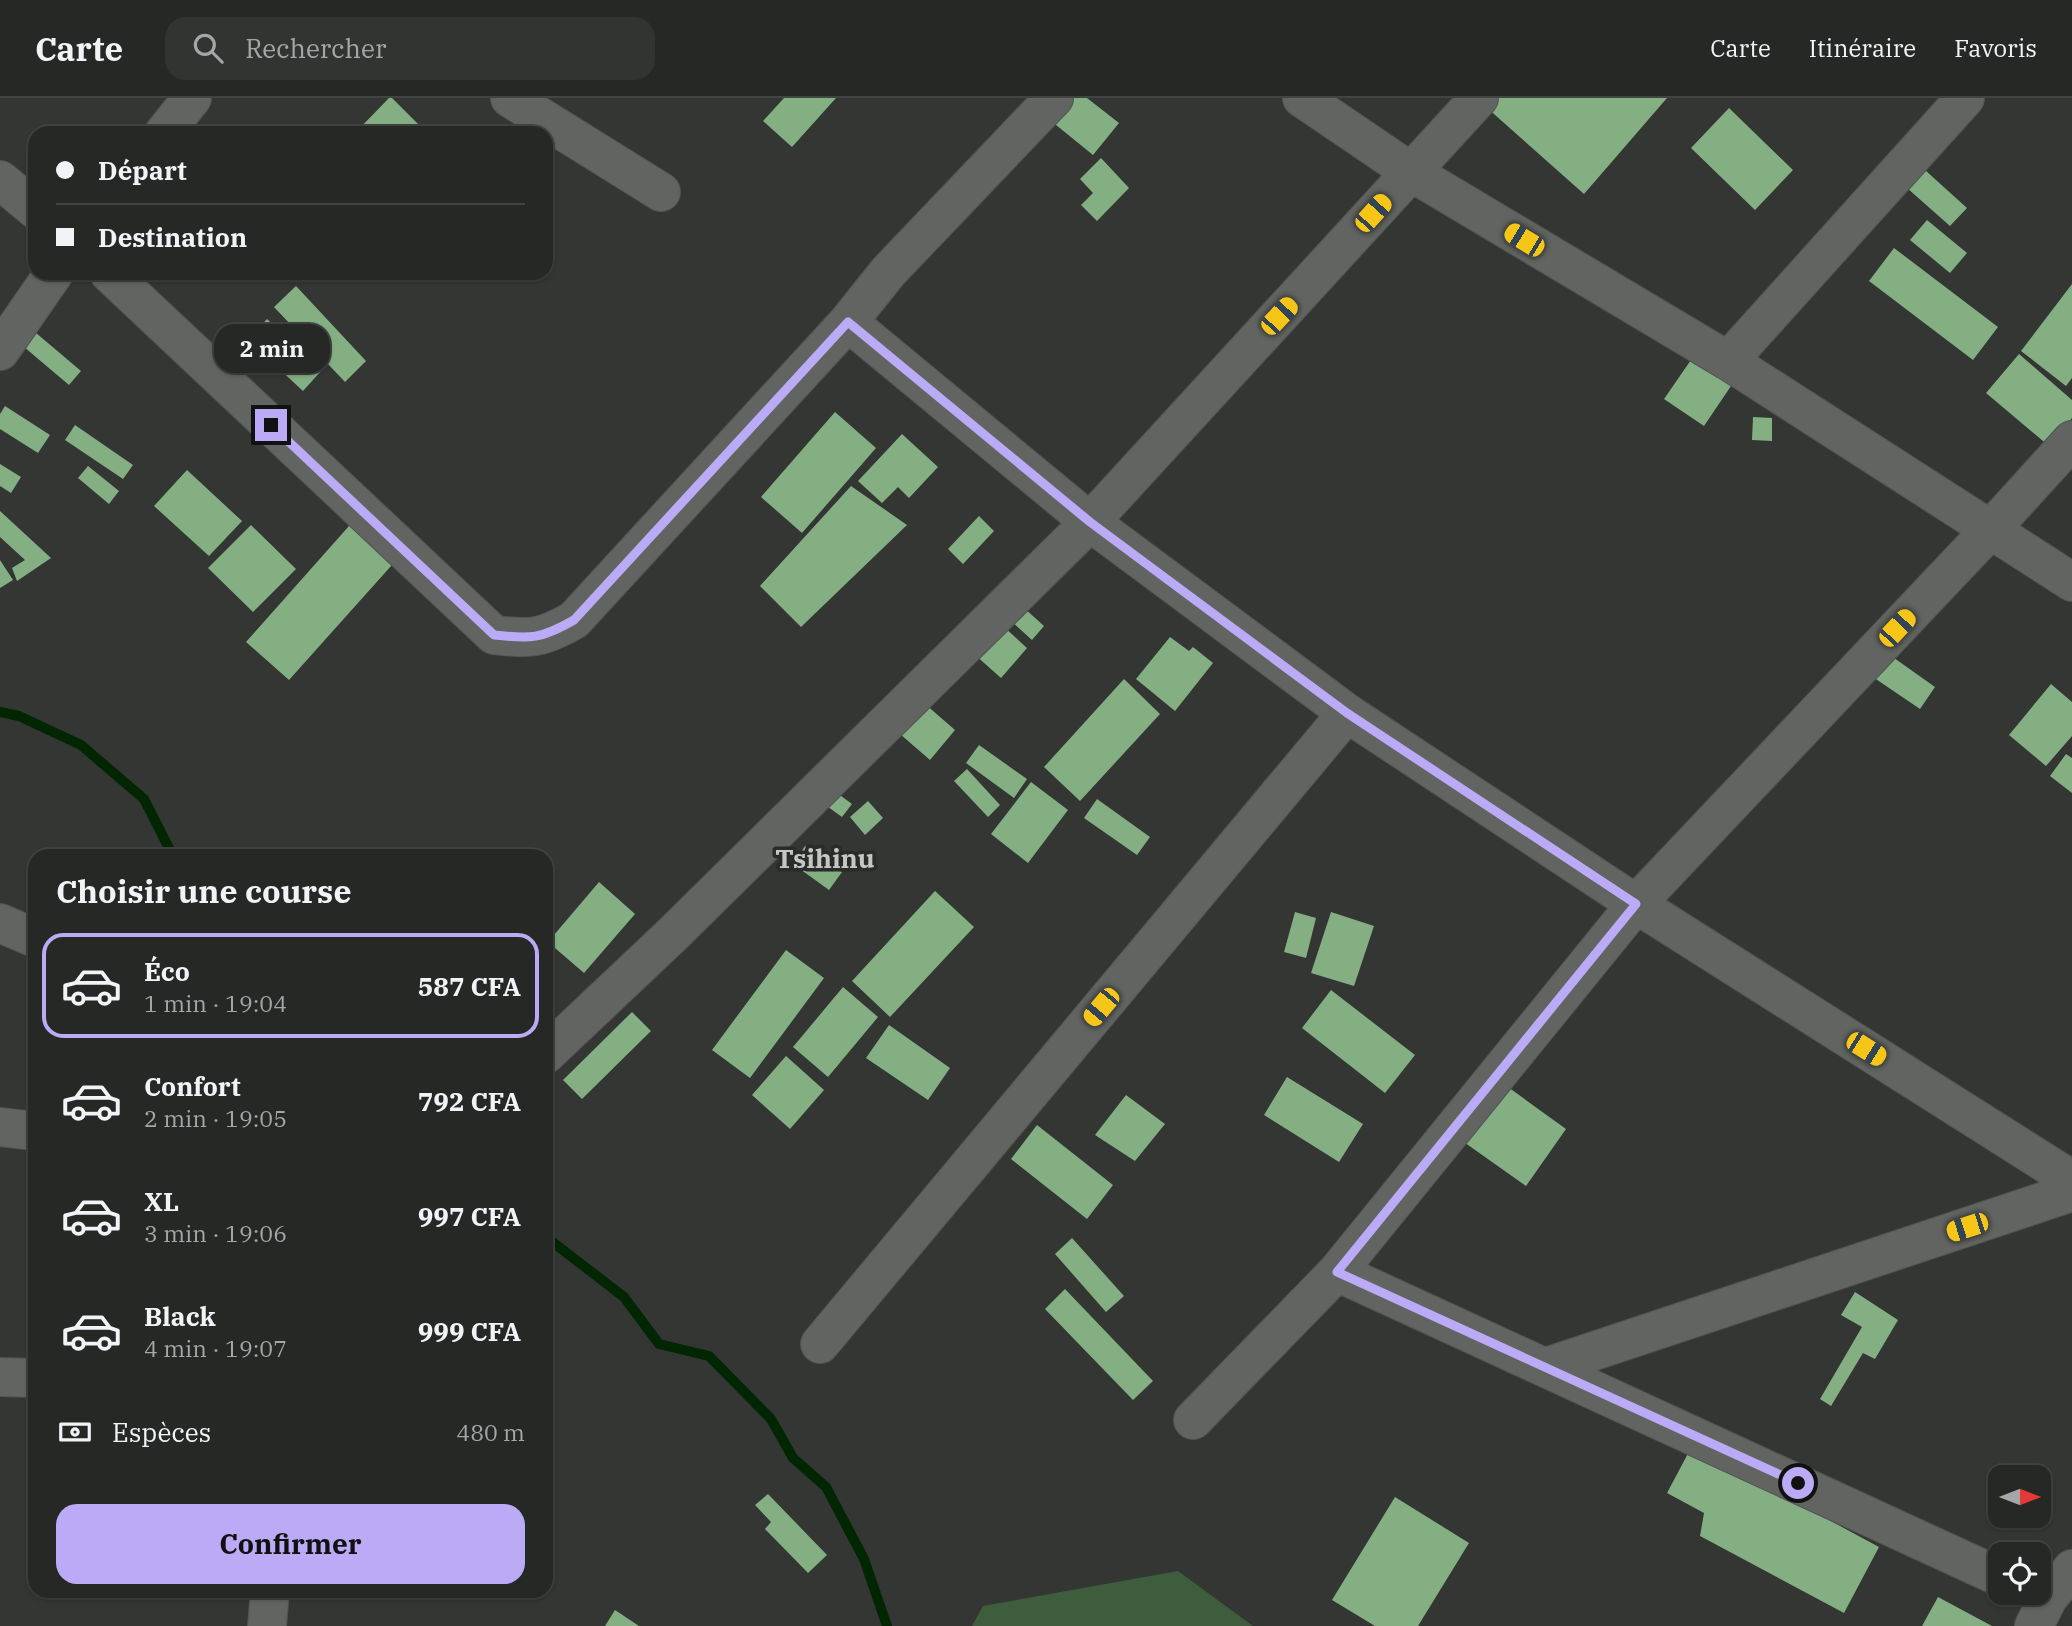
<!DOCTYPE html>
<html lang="fr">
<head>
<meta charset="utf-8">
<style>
  :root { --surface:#262826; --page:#323432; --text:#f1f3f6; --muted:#a4a6a7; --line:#424443; --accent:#bbaaf6 }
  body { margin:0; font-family:"IBM Plex Serif",serif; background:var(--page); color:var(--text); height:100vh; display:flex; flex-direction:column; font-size:26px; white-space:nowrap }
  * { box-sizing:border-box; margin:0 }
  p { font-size:23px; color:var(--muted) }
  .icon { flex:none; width:38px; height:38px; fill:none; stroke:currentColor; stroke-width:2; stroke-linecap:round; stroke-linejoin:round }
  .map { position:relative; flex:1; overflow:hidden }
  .panel { position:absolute; left:28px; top:751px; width:525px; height:749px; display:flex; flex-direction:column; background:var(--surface); border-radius:21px; box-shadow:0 2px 5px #0004,0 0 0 2px var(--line) }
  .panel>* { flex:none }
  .top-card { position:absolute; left:28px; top:28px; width:525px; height:154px; border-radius:21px; box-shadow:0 2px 5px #0004,0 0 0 2px var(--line); display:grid; align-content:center; height:154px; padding:0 28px; background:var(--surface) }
  .needle { width:46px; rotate:90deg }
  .controls { position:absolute; left:1988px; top:1367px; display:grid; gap:14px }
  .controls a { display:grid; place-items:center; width:63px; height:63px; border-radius:14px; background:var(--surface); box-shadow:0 2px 5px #0004,0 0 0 2px var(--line); font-size:35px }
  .end { position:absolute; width:32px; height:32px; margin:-16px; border:9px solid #bbaaf6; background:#111; box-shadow:0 0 0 4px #111 }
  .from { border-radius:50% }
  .bubble { position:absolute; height:49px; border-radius:21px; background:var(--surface); box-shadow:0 2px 5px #0004,0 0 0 2px var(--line); font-size:23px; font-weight:700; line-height:49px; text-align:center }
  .car { position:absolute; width:21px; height:42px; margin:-21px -10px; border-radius:9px; box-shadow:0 0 5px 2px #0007; background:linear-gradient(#f5c518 24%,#345 0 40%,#f5c518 0 76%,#345 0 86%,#f5c518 0) }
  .top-card b { display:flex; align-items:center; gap:24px; height:66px; font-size:26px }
  .top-card b+b { border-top:2px solid var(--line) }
  .top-card i { width:18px; height:18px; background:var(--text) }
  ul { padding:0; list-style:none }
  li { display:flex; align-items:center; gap:21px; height:105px; margin:0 14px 10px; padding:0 14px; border:4px solid transparent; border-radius:21px }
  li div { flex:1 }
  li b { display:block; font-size:26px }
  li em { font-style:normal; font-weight:700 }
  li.selected { border-color:var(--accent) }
  li>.icon { width:63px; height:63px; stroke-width:1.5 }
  h2 { padding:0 28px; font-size:32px; line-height:84px }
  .pay { display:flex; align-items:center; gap:18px; height:77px; padding:0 28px; font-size:26px }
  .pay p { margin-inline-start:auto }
  .button { display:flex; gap:14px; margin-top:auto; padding:14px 28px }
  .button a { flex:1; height:80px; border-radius:21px; background:var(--accent); color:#111; font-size:28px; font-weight:700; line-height:80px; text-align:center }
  header { display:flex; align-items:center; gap:42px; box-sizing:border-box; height:98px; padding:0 35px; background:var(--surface); border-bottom:2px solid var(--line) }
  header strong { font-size:33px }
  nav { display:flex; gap:38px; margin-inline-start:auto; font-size:24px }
  .search { width:490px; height:63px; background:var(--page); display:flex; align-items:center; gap:18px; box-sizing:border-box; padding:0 24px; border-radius:21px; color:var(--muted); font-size:26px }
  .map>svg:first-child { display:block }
  .green { fill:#3d5d3c }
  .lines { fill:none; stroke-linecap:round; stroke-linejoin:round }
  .stream { stroke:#002701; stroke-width:10 }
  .building { fill:#84af82 }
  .minor-casing { stroke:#515451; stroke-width:40 }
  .minor { stroke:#616461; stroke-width:38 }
  .route { stroke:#bbaaf6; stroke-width:9 }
  .labels { text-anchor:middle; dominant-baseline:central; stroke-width:7; stroke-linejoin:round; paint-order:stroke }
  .quarter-label { font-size:26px; font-weight:bold; fill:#c4c7c3; stroke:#292c29 }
</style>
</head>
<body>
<header>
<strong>Carte</strong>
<div class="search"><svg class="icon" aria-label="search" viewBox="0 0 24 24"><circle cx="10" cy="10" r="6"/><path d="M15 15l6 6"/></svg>Rechercher</div>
<nav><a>Carte</a><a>Itinéraire</a><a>Favoris</a></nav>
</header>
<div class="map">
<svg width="2072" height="1528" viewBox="0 0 2072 1528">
  <rect width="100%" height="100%" fill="#333633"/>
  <path class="green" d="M1178,1473L1253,1528H972L983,1508Z"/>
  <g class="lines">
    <path class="stream" d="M0,614L19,618L81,647L144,701L173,758
      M546,1139L624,1199L659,1246L709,1258L771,1321L793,1360L826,1389L864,1461L887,1528"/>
  </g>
  <path class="building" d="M389,0H392L421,29L415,35H355Z
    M784,0H836L792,49L763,23Z
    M1033,0H1087L1119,25L1093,57L1029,5Z
    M1476,0H1667L1584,96Z
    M1729,10L1793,72L1755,112L1691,50Z
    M1101,60L1129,90L1097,123L1081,107L1093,95L1080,81Z
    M1915,63L1967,110L1950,128L1898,82Z
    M1927,122L1967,155L1950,175L1910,142Z
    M1894,150L1998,229L1973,262L1869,183Z
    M2072,186V280L2066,288L2021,253Z
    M296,188L366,263L345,284L274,209Z
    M267,221L322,272L303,293L248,242Z
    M29,229L81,273L69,287L17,243Z
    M2019,256L2072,302V320L2049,348L1986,295Z
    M1693,259L1733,285L1704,328L1664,301Z
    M5,308L50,337L38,355L0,331V316Z
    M835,314L876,350L802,435L761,399Z
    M1753,319L1772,320V343L1752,342Z
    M75,327L133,367L123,381L65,342Z
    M902,336L938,369L909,400L898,389L882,405L858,383Z
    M0,366L21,379L11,395L0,388Z
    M88,368L119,393L109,406L78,380Z
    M187,372L242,423L209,458L154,408Z
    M851,388L907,427L801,529L760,488Z
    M0,413L51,460L17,483L12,470L25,462L0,439Z
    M979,418L994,433L963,466L948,451Z
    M357,419L400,458L289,582L246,544Z
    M251,427L296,471L253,514L208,470Z
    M0,462L13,482L0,490Z
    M1012,499L1044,528L1032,542L1000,513Z
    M991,517L1027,550L1001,580L965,548Z
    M1170,539L1189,553L1193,549L1213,565L1175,613L1136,581Z
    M1880,550L1935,589L1920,611L1864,573Z
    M1124,581L1160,616L1080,703L1044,669Z
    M2051,586L2072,604V638L2046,668L2009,637Z
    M917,599L955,632L930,662L900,636Z
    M979,647L1027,681L1014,700L966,665Z
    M2066,656L2072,660V695L2050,678Z
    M967,671L1000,707L988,719L954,683Z
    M1031,684L1068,712L1028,765L991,736Z
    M833,692L852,706L842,719L824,706Z
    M1097,701L1150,739L1137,757L1084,720Z
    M868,703L883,720L865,737L850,719Z
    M805,748L842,774L829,792L793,766Z
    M599,784L635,816L584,875L548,844Z
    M935,793L974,829L890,919L852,883Z
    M1295,814L1316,820L1306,860L1284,854Z
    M1331,814L1374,828L1354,888L1311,875Z
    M786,852L824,880L750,980L712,952Z
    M843,889L878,919L828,979L793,949Z
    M1331,892L1415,957L1385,995L1302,930Z
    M632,914L651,933L582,1001L563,982Z
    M889,927L950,970L928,1002L866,960Z
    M786,958L824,992L790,1031L752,997Z
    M1287,979L1363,1026L1339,1064L1264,1017Z
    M1501,984L1566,1031L1526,1088L1461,1042Z
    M1126,997L1165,1026L1135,1063L1095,1037Z
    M1037,1027L1113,1087L1087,1121L1011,1061Z
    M1072,1140L1124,1198L1106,1214L1055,1156Z
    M1065,1191L1153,1283L1133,1302L1045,1211Z
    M1855,1194L1898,1222L1875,1261L1863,1255L1831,1308L1820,1301L1862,1229L1841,1217Z
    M1692,1348L1879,1449L1844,1515L1700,1438L1704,1415L1667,1395Z
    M768,1396L827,1457L808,1475L765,1431L771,1424L755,1407Z
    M1395,1399L1469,1445L1418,1528H1375L1332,1502Z
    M1938,1499L1992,1528H1922Z
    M615,1512L639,1528H605Z"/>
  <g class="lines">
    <g class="minor-casing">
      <path id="minor" d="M510,0L661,94
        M1302,0L1411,74L1728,263L2072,484
        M164,35L192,0
        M0,82L35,111
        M109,175L494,537C531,541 541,541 574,522L848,224L888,174L1054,0
        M848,224L1090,424L1347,615L1636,806L2072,1082
        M0,253L54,175
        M1728,263L1965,0
        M0,825L35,840
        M546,956L674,835L1090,424L1479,0
        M0,1029L35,1033
        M820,1246L1347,615
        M1546,1269L2072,1094
        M0,1279L35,1280
        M1193,1322L1337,1174
        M2000,1479L1337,1174L1636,806L1991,431L2072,342
        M267,1528L270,1493
        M2034,1528L2048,1500L2072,1471"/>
    </g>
    <use href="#minor" class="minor"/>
  </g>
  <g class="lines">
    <path class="route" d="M271,327L494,537C531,541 541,541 574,522L848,224L1090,424L1347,615L1636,806L1337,1174L1798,1385"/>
  </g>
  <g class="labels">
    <g class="quarter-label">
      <text x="825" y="760">Tsihinu</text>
    </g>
  </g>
</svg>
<div class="controls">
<a><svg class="needle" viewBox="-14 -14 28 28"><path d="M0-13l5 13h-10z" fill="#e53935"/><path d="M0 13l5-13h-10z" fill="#a4a6a7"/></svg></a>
<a><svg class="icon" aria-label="locate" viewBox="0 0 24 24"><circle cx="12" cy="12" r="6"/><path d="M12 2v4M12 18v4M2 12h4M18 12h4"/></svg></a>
</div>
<i class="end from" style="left:1798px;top:1385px"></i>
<i class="end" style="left:271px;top:327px"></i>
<div class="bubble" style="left:214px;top:226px;width:116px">2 min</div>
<i class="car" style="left:1373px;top:115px;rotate:42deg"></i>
<i class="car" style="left:1524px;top:142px;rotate:301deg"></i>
<i class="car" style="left:1279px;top:218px;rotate:43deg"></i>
<i class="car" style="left:1897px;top:530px;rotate:43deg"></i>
<i class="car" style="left:1101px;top:909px;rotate:220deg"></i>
<i class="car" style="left:1866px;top:951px;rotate:122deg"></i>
<i class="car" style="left:1967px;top:1129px;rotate:252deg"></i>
<div class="top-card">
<b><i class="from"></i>Départ</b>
<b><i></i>Destination</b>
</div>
<section class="panel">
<h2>Choisir une course</h2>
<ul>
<li class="selected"><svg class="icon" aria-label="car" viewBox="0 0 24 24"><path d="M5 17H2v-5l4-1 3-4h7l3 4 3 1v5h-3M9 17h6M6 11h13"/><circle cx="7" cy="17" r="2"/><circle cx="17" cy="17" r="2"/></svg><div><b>Éco</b><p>1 min · 19:04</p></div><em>587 CFA</em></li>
<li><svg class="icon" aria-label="car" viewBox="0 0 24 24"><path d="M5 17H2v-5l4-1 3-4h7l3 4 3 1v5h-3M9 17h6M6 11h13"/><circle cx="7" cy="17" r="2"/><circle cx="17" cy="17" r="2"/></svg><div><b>Confort</b><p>2 min · 19:05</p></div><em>792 CFA</em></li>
<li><svg class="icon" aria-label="car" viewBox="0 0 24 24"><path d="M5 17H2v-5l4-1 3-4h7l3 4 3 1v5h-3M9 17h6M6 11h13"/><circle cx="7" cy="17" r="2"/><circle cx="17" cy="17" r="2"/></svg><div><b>XL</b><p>3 min · 19:06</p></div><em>997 CFA</em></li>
<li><svg class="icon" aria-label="car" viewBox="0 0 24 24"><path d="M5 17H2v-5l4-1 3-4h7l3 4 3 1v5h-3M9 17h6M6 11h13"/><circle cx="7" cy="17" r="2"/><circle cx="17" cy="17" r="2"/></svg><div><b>Black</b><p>4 min · 19:07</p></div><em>999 CFA</em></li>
</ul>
<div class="pay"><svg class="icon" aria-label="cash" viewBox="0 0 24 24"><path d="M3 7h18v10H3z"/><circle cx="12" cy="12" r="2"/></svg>Espèces<p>480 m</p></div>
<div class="button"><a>Confirmer</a></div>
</section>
</div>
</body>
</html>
